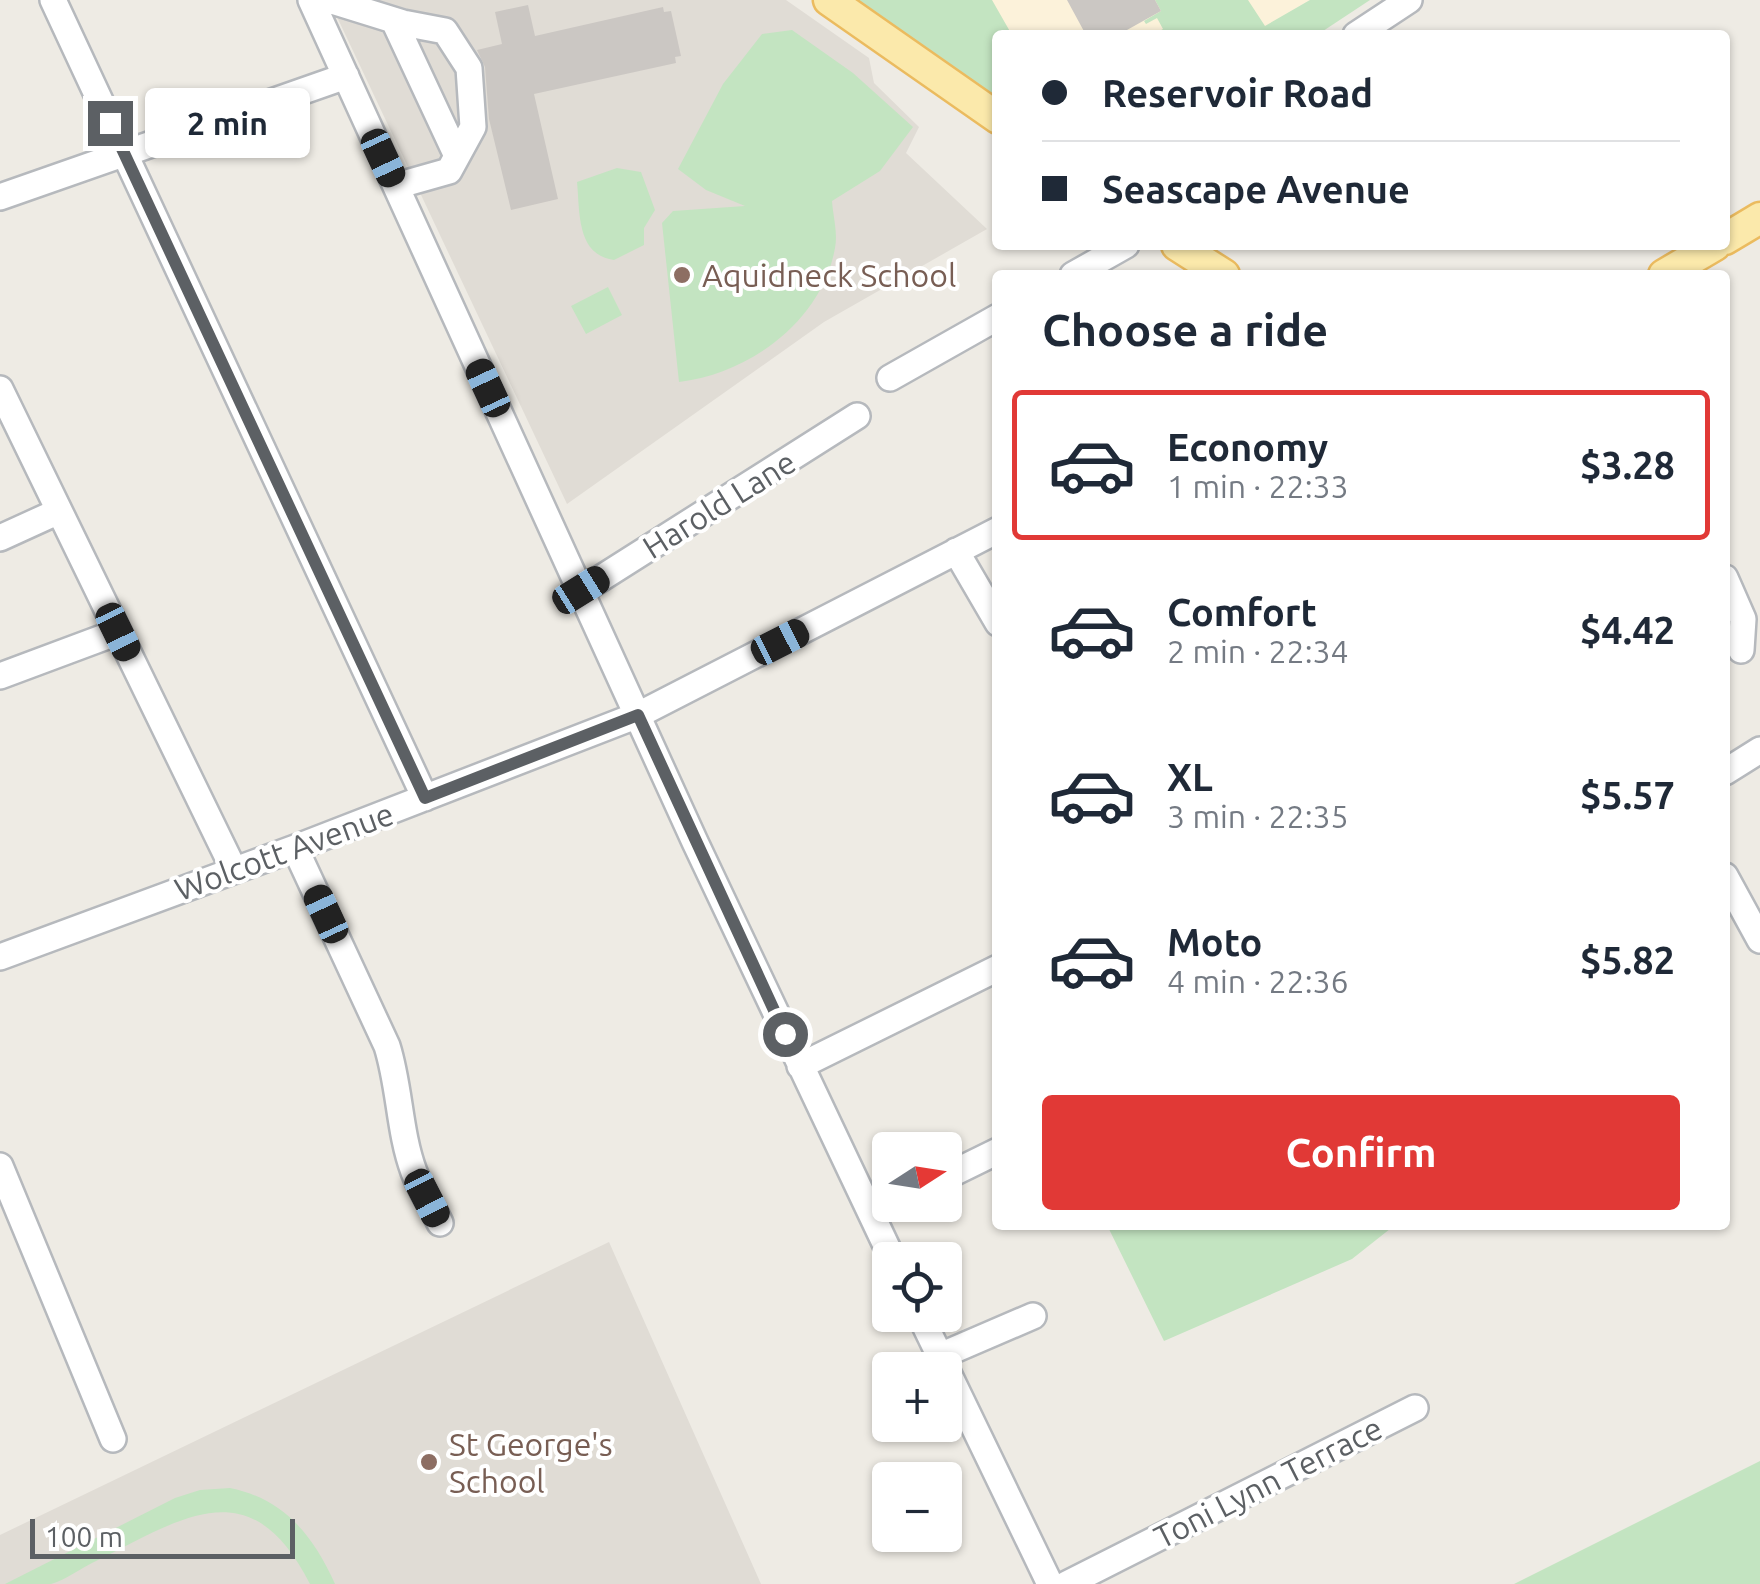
<!DOCTYPE html>
<html lang="en">
<head>
<meta charset="utf-8">
<style>
  :root { --surface:#fff; --page:#f2f2f3; --text:#1f2937; --muted:#747a83; --line:#e0e1e3; --accent:#e13936 }
  body { margin:0; font-family:Ubuntu,sans-serif; background:var(--page); color:var(--text); height:100vh; display:flex; flex-direction:column; font-size:38px; white-space:nowrap }
  * { box-sizing:border-box; margin:0 }
  p { font-size:32px; color:var(--muted) }
  .icon { flex:none; width:55px; height:55px; fill:none; stroke:currentColor; stroke-width:2; stroke-linecap:round; stroke-linejoin:round }
  .map { position:relative; flex:1; overflow:hidden }
  .panel { position:absolute; left:992px; top:270px; width:738px; height:960px; display:flex; flex-direction:column; background:var(--surface); border-radius:10px; box-shadow:0 2px 8px #0004 }
  .panel>* { flex:none }
  .top-card { position:absolute; left:992px; top:30px; width:738px; height:220px; border-radius:10px; box-shadow:0 2px 8px #0004; display:grid; align-content:center; height:220px; padding:0 50px; background:var(--surface) }
  .needle { width:65px; rotate:78deg }
  .controls { position:absolute; left:872px; top:1132px; display:grid; gap:20px }
  .controls a { display:grid; place-items:center; width:90px; height:90px; border-radius:10px; background:var(--surface); box-shadow:0 2px 8px #0004; font-size:50px }
  .scale { position:absolute; left:30px; bottom:25px; width:265px; box-sizing:border-box; padding-left:10px; border:5px solid #5c6064; border-top:0; font-size:28px; line-height:35px; white-space:nowrap; color:#5c6064; -webkit-text-stroke:8px #fff; paint-order:stroke }
  .end { position:absolute; width:45px; height:45px; margin:-22px; border:12px solid #5c6064; background:#fff; box-shadow:0 0 0 5px #fff }
  .from { border-radius:50% }
  .bubble { position:absolute; height:70px; border-radius:10px; background:var(--surface); box-shadow:0 2px 8px #0004; font-size:32px; font-weight:600; line-height:70px; text-align:center }
  .car { position:absolute; width:30px; height:60px; margin:-30px -15px; border-radius:12px; box-shadow:0 0 8px 2px #0007; background:linear-gradient(#222 24%,#8ab4d8 0 40%,#222 0 76%,#8ab4d8 0 86%,#222 0) }
  .top-card b { display:flex; align-items:center; gap:35px; height:95px; font-size:38px }
  .top-card b+b { border-top:2px solid var(--line) }
  .top-card i { width:25px; height:25px; background:var(--text) }
  ul { padding:0; list-style:none }
  li { display:flex; align-items:center; gap:30px; height:150px; margin:0 20px 15px; padding:0 30px; border:5px solid transparent; border-radius:10px }
  li div { flex:1 }
  li b { display:block; font-size:38px }
  li em { font-style:normal; font-weight:600 }
  li.selected { border-color:var(--accent) }
  li>.icon { width:90px; height:90px; stroke-width:1.5 }
  h2 { padding:0 50px; font-size:45px; line-height:120px }
  .cta { display:flex; gap:20px; margin-top:auto; padding:20px 50px }
  .cta a { flex:1; height:115px; border-radius:10px; background:var(--accent); color:#fff; font-size:40px; font-weight:600; line-height:115px; text-align:center }
  .map>svg:first-child { display:block }
  .commercial { fill:#fcf2da }
  .education { fill:#e0dcd5 }
  .green { fill:#c3e4c1 }
  .building { fill:#cbc7c3 }
  .lines { fill:none; stroke-linecap:round; stroke-linejoin:round }
  .minor-casing { stroke:#b6b9bd; stroke-width:30 }
  .major-casing { stroke:#ebbb5f; stroke-width:35 }
  .minor { stroke:#fff; stroke-width:25 }
  .major { stroke:#fbe9ab; stroke-width:30 }
  .route { stroke:#5c6064; stroke-width:12 }
  .education-dot { fill:#8d6e63; stroke:#fff; stroke-width:4 }
  .labels { text-anchor:middle; dominant-baseline:central; stroke-width:8; stroke-linejoin:round; paint-order:stroke }
  .education-label { font-size:32px; fill:#785e54; stroke:#fff; text-anchor:start }
  .street-label { font-size:32px; fill:#5c6064; stroke:#fff }
</style>
</head>
<body>
<div class="map">
<svg width="1760" height="1584" viewBox="0 0 1760 1584">
  <rect width="100%" height="100%" fill="#eeebe4"/>
  <path class="commercial" d="M851,0H1310L1251,35H998Z"/>
  <path class="education" d="M329,0H786L869,58L874,83L919,127L906,153L987,229L824,322L567,504Z
    M609,1242L761,1584H0V1535Z"/>
  <path class="green" d="M851,0H992L1012,35H998L997,103Z
    M1155,0H1248L1265,26L1310,0H1370L1317,35H1153L1163,29L1157,18L1146,24L1144,21L1161,11Z
    M792,30L853,73L913,127L880,171L832,201C833,216 838,233 835,248C822,321 749,374 679,382L662,223L673,211L745,206L706,190L678,169L723,84L762,34Z
    M617,168L641,172L655,210L644,228V245L614,260C576,255 580,211 577,182Z
    M608,287L622,315L586,334L571,306Z
    M1107,1225H1395L1352,1259L1164,1341Z
    M1760,1461V1584H1514Z
    M230,1488C284,1499 313,1535 335,1584H310C250,1466 182,1519 92,1563C80,1569 65,1580 51,1584C37,1584 19,1584 5,1584L175,1498L200,1490Z"/>
  <path class="building" d="M1067,0H1155L1161,11L1118,35H1086Z
    M528,5L535,36L663,7L664,12L671,11L681,56L675,57L676,63L534,94L558,199L511,210L489,119L485,67L477,50L502,44L495,12Z"/>
  <g class="lines">
    <g class="minor-casing">
      <path id="minor" d="M53,0L425,798
        M311,0L695,842L893,1260
        M329,0L403,23L445,31L469,68L473,127L449,171L396,186
        M394,21L457,156
        M1356,35L1409,0
        M0,197L346,76
        M1073,275L1126,245
        M890,378L998,317
        M0,389L234,870
        M0,538L57,512
        M956,551L998,623
        M1725,578L1743,619L1741,650
        M581,591L857,416
        M0,676L118,632
        M1725,772L1760,750
        M295,848L387,1046C400,1087 399,1132 414,1172C421,1190 432,1206 440,1223
        M1725,876L1760,940
        M0,957L295,848L638,715L998,530
        M800,1066L998,968
        M0,1166L113,1439
        M945,1177L998,1151
        M920,1315L1050,1584
        M940,1356L1033,1316
        M1067,1584L1415,1408"/>
    </g>
    <g class="major-casing">
      <path id="major" d="M829,0L998,118
        M1725,239L1760,218
        M1177,245L1224,275
        M1664,275L1715,245"/>
    </g>
    <use href="#minor" class="minor"/>
    <use href="#major" class="major"/>
  </g>
  <g class="lines">
    <path class="route" d="M110,123L425,798L638,715L785,1034"/>
  </g>
  <g class="education-dot">
    <circle cx="682" cy="275" r="10"/>
    <circle cx="429" cy="1462" r="10"/>
  </g>
  <g class="labels">
    <g class="education-label">
      <text x="702" y="275">Aquidneck School</text>
      <text x="449" y="1444">St George's<tspan x="449" dy="37">School</tspan></text>
    </g>
    <g class="street-label">
      <text transform="translate(719 504) rotate(-32)">Harold Lane</text>
      <text transform="translate(284 851) rotate(-20)">Wolcott Avenue</text>
      <text transform="translate(1268 1482) rotate(-27)">Toni Lynn Terrace</text>
    </g>
  </g>
</svg>
<div class="controls">
<a><svg class="needle" viewBox="-14 -14 28 28"><path d="M0-13l5 13h-10z" fill="#e53935"/><path d="M0 13l5-13h-10z" fill="#747a83"/></svg></a>
<a><svg class="icon" aria-label="locate" viewBox="0 0 24 24"><circle cx="12" cy="12" r="6"/><path d="M12 2v4M12 18v4M2 12h4M18 12h4"/></svg></a>
<a>+</a>
<a>−</a>
</div>
<div class="scale">100 m</div>
<i class="end from" style="left:785px;top:1034px"></i>
<i class="end" style="left:110px;top:123px"></i>
<div class="bubble" style="left:145px;top:88px;width:165px">2 min</div>
<i class="car" style="left:383px;top:158px;rotate:155deg"></i>
<i class="car" style="left:488px;top:388px;rotate:335deg"></i>
<i class="car" style="left:581px;top:590px;rotate:58deg"></i>
<i class="car" style="left:118px;top:632px;rotate:154deg"></i>
<i class="car" style="left:780px;top:642px;rotate:63deg"></i>
<i class="car" style="left:326px;top:914px;rotate:335deg"></i>
<i class="car" style="left:427px;top:1198px;rotate:153deg"></i>
<div class="top-card">
<b><i class="from"></i>Reservoir Road</b>
<b><i></i>Seascape Avenue</b>
</div>
<section class="panel">
<h2>Choose a ride</h2>
<ul>
<li class="selected"><svg class="icon" aria-label="car" viewBox="0 0 24 24"><path d="M5 17H2v-5l4-1 3-4h7l3 4 3 1v5h-3M9 17h6M6 11h13"/><circle cx="7" cy="17" r="2"/><circle cx="17" cy="17" r="2"/></svg><div><b>Economy</b><p>1 min · 22:33</p></div><em>$3.28</em></li>
<li><svg class="icon" aria-label="car" viewBox="0 0 24 24"><path d="M5 17H2v-5l4-1 3-4h7l3 4 3 1v5h-3M9 17h6M6 11h13"/><circle cx="7" cy="17" r="2"/><circle cx="17" cy="17" r="2"/></svg><div><b>Comfort</b><p>2 min · 22:34</p></div><em>$4.42</em></li>
<li><svg class="icon" aria-label="car" viewBox="0 0 24 24"><path d="M5 17H2v-5l4-1 3-4h7l3 4 3 1v5h-3M9 17h6M6 11h13"/><circle cx="7" cy="17" r="2"/><circle cx="17" cy="17" r="2"/></svg><div><b>XL</b><p>3 min · 22:35</p></div><em>$5.57</em></li>
<li><svg class="icon" aria-label="car" viewBox="0 0 24 24"><path d="M5 17H2v-5l4-1 3-4h7l3 4 3 1v5h-3M9 17h6M6 11h13"/><circle cx="7" cy="17" r="2"/><circle cx="17" cy="17" r="2"/></svg><div><b>Moto</b><p>4 min · 22:36</p></div><em>$5.82</em></li>
</ul>
<div class="cta"><a>Confirm</a></div>
</section>
</div>
</body>
</html>
